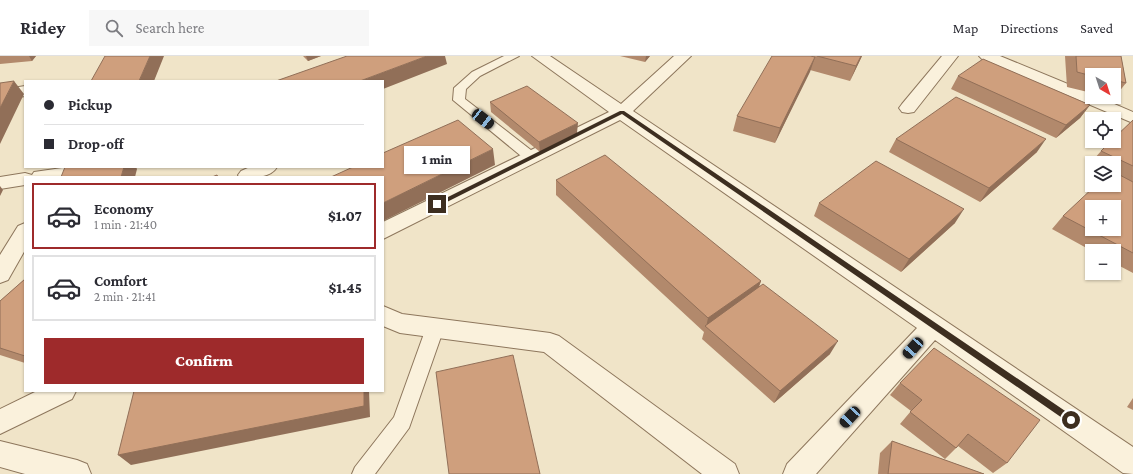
<!DOCTYPE html>
<html lang="en">
<head>
<meta charset="utf-8">
<style>
  :root { --surface:#fff; --page:#f7f7f7; --text:#2b2b33; --muted:#7c7c81; --line:#e1e1e2; --accent:#9e2a2b }
  body { margin:0; font-family:"Crimson Pro",serif; background:var(--page); color:var(--text); height:100vh; display:flex; flex-direction:column; font-size:15px; white-space:nowrap }
  * { box-sizing:border-box; margin:0 }
  p { font-size:13px; color:var(--muted) }
  .icon { flex:none; width:22px; height:22px; fill:none; stroke:currentColor; stroke-width:2; stroke-linecap:round; stroke-linejoin:round }
  .map { position:relative; flex:1; overflow:hidden }
  .details { position:absolute; left:24px; top:120px; width:360px; height:216px; display:flex; flex-direction:column; background:var(--surface); border-radius:0px; box-shadow:0 1px 3px #0004 }
  .details>* { flex:none }
  .guide { position:absolute; left:24px; top:24px; width:360px; height:88px; border-radius:0px; box-shadow:0 1px 3px #0004; display:grid; align-content:center; height:88px; padding:0 20px; background:var(--surface) }
  .needle { width:26px; rotate:141deg }
  .buttons { position:absolute; left:1085px; top:12px; display:grid; gap:8px }
  .buttons a { display:grid; place-items:center; width:36px; height:36px; border-radius:0px; background:var(--surface); box-shadow:0 1px 3px #0004; font-size:20px }
  .end { position:absolute; width:18px; height:18px; margin:-9px; border:5px solid #3d2e20; background:#fff; box-shadow:0 0 0 2px #fff }
  .from { border-radius:50% }
  .bubble { position:absolute; height:28px; border-radius:0px; background:var(--surface); box-shadow:0 1px 3px #0004; font-size:13px; font-weight:800; line-height:28px; text-align:center }
  .car { position:absolute; width:12px; height:24px; margin:-12px -6px; border-radius:5px; box-shadow:0 0 3px 1px #0007; background:linear-gradient(#222 24%,#8ab4d8 0 40%,#222 0 76%,#8ab4d8 0 86%,#222 0) }
  .guide b { display:flex; align-items:center; gap:14px; height:38px; font-size:15px }
  .guide b+b { border-top:1px solid var(--line) }
  .guide i { width:10px; height:10px; background:var(--text) }
  ul { padding:7px 0 0; list-style:none }
  li { display:flex; align-items:center; gap:12px; height:66px; margin:0 8px 6px; padding:0 12px; border:2px solid var(--line); border-radius:0px }
  li div { flex:1 }
  li b { display:block; font-size:15px }
  li em { font-style:normal; font-weight:800 }
  li.active { border-color:var(--accent) }
  li>.icon { width:36px; height:36px; stroke-width:1.5 }
  .action { display:flex; gap:8px; margin-top:auto; padding:8px 20px }
  .action a { flex:1; height:46px; border-radius:0px; background:var(--accent); color:#fff; font-size:16px; font-weight:800; line-height:46px; text-align:center }
  header { display:flex; align-items:center; gap:24px; box-sizing:border-box; height:56px; padding:0 20px; background:var(--surface); border-bottom:1px solid var(--line) }
  header strong { font-size:19px }
  nav { display:flex; gap:22px; margin-inline-start:auto; font-size:14px }
  .search { width:280px; height:36px; background:var(--page); display:flex; align-items:center; gap:10px; box-sizing:border-box; padding:0 14px; border-radius:0px; color:var(--muted); font-size:15px }
  .map>svg:first-child { display:block }
  .lines { fill:none; stroke-linecap:round; stroke-linejoin:round }
  .service-casing { stroke:#8d765c; stroke-width:2 }
  .minor-casing { stroke:#8d765c; stroke-width:2 }
  .service { fill:#faf1dc; fill-rule:evenodd }
  .minor { fill:#faf1dc; fill-rule:evenodd }
  .wall { fill:#b2896c }
  .shaded-wall { fill:#916f58 }
  .building { fill:#cf9f7d; stroke:#916f58; fill-rule:evenodd }
  .route { fill:#3d2e20 }
</style>
</head>
<body>
<header>
<strong>Ridey</strong>
<div class="search"><svg class="icon" aria-label="search" viewBox="0 0 24 24"><circle cx="10" cy="10" r="6"/><path d="M15 15l6 6"/></svg>Search here</div>
<nav><a>Map</a><a>Directions</a><a>Saved</a></nav>
</header>
<div class="map">
<svg width="1133" height="418" viewBox="0 0 1133 418">
  <rect width="100%" height="100%" fill="#f0e4c8"/>
  <g class="lines">
    <g class="service-casing">
      <path id="service" d="M504,0H519L480,20L466,33L465,43L536,98L538,101L536,104H526L453,44L454,32L472,16Z
        M435,265L441,267L444,272L409,372L375,418H352L355,411L394,361L426,272L429,267Z"/>
    </g>
    <g class="minor-casing">
      <path id="minor" d="M532,0H550L621,48L674,0H691L633,55L1133,391V418L1123,417L935,284L816,418H783L787,408L917,272L620,64L383,183V166L609,56Z
        M942,0H958L914,56L908,57L902,56L899,52L902,48Z
        M979,0H1000L1092,38V41H1098L1133,56V67L982,3Z
        M25,30V40L0,44V34Z
        M69,111H125L123,115C91,124 57,121 25,121V129L0,133V121L25,117L32,119L34,116Z
        M250,111H277C270,123 252,121 239,121L238,119L241,115Z
        M25,167V194L8,224L0,227V199L18,170Z
        M383,250L402,258L550,277L559,280L735,408L739,418H702L544,296L400,277L383,270Z
        M37,335H76L72,343L0,378V353Z
        M0,385L77,404L87,408L91,418H25L0,411Z"/>
    </g>
    <use href="#service" class="service"/>
    <use href="#minor" class="minor"/>
  </g>
  <path class="wall" d="M0,0H36L32,5L0,8Z
    M303,0H321L308,5Z
    M620,0H650L645,6Z
    M812,0H862L850,25L810,14L775,87L733,75L737,60Z
    M1065,0H1121L1126,27L1114,42L1111,41H1114V19H1092V37L1067,31Z
    M958,20L1090,49L1080,62L1056,82L951,33Z
    M490,46L577,77L540,96L491,56Z
    M1133,64V217L1114,207V195H1092L1052,173L1063,160L1114,129V107H1092V112L1088,110L1101,95Z
    M896,83L1037,96L980,146L889,96Z
    M556,124L761,225L759,231L830,298L774,347L702,283L704,276L556,139Z
    M819,147L955,167L901,216L814,160Z
    M25,223V307L0,299V245Z
    M900,327L1007,407L993,417L958,390L945,403L900,368L911,355L890,339Z
    M1133,342V354L1127,351Z
    M892,385L984,418H878L880,397Z"/>
  <path class="shaded-wall" d="M29,0H36L32,5Z
    M150,0H164L154,25H139Z
    M306,0H321L308,5Z
    M427,0H445L447,8L383,33V25H360Z
    M646,0H650L645,6Z
    M861,0H862L850,25L856,10Z
    M815,1L810,16L775,87L780,72Z
    M14,25L24,38L0,88V52Z
    M1090,49L1080,62L1056,82L1066,69Z
    M578,67L577,77L540,96L539,86Z
    M1046,83L1037,96L980,146L989,132Z
    M493,93L495,109L383,165V147Z
    M124,111H136L137,113L135,121H121Z
    M0,130L3,134L0,140Z
    M964,153L955,167L901,216L909,203Z
    M761,225L755,240L706,271L708,262Z
    M838,285L830,298L774,347L780,335Z
    M364,335H369L370,361L131,409L118,399Z"/>
  <path class="building" d="M105,0H150L139,25H91Z
    M347,0H427L360,25H276Z
    M772,0H810L815,1L780,72L737,60Z
    M817,0H861L856,10Z
    M1076,0H1121L1126,27L1114,24V19H1092V20L1077,16Z
    M983,3L1090,49L1066,69L958,20Z
    M14,25L0,52V27Z
    M527,30L578,67L539,86L490,46Z
    M956,41L1046,83L989,132L896,83Z
    M458,64L493,93L383,147V121H331L353,111H383V97Z
    M1133,64V110L1101,95L1111,85H1114V82Z
    M605,99L761,225L708,262L556,124Z
    M876,105L964,153L909,203L819,147Z
    M65,111H124L121,121H61Z
    M1114,116L1133,126V197L1063,160L1096,129H1114ZM1092,151H1114V173H1092Z
    M217,119L218,121H212Z
    M25,223V300L0,292V245Z
    M763,228L838,285L780,335L705,270Z
    M934,292L1040,364L1007,407L968,378L956,392L910,356L922,344L900,327Z
    M513,299L540,418H449L436,316Z
    M134,335H364V350L118,399Z
    M892,385L984,418H888Z"/>
  <path class="route" d="M620,55H624L1074,361V366H1068L622,58L439,150L434,148Z"/>
</svg>
<div class="buttons">
<a><svg class="needle" viewBox="-14 -14 28 28"><path d="M0-13l5 13h-10z" fill="#e53935"/><path d="M0 13l5-13h-10z" fill="#7c7c81"/></svg></a>
<a><svg class="icon" aria-label="locate" viewBox="0 0 24 24"><circle cx="12" cy="12" r="6"/><path d="M12 2v4M12 18v4M2 12h4M18 12h4"/></svg></a>
<a><svg class="icon" aria-label="layers" viewBox="0 0 24 24"><path d="M12 4l9 5-9 5-9-5zM3 14l9 5 9-5"/></svg></a>
<a>+</a>
<a>−</a>
</div>
<i class="end from" style="left:1071px;top:364px"></i>
<i class="end" style="left:437px;top:148px"></i>
<div class="bubble" style="left:404px;top:90px;width:66px">1 min</div>
<i class="car" style="left:483px;top:63px;rotate:128deg"></i>
<i class="car" style="left:913px;top:292px;rotate:222deg"></i>
<i class="car" style="left:850px;top:361px;rotate:223deg"></i>
<div class="guide">
<b><i class="from"></i>Pickup</b>
<b><i></i>Drop-off</b>
</div>
<section class="details">
<ul>
<li class="active"><svg class="icon" aria-label="car" viewBox="0 0 24 24"><path d="M5 17H2v-5l4-1 3-4h7l3 4 3 1v5h-3M9 17h6M6 11h13"/><circle cx="7" cy="17" r="2"/><circle cx="17" cy="17" r="2"/></svg><div><b>Economy</b><p>1 min · 21:40</p></div><em>$1.07</em></li>
<li><svg class="icon" aria-label="car" viewBox="0 0 24 24"><path d="M5 17H2v-5l4-1 3-4h7l3 4 3 1v5h-3M9 17h6M6 11h13"/><circle cx="7" cy="17" r="2"/><circle cx="17" cy="17" r="2"/></svg><div><b>Comfort</b><p>2 min · 21:41</p></div><em>$1.45</em></li>
</ul>
<div class="action"><a>Confirm</a></div>
</section>
</div>
</body>
</html>
